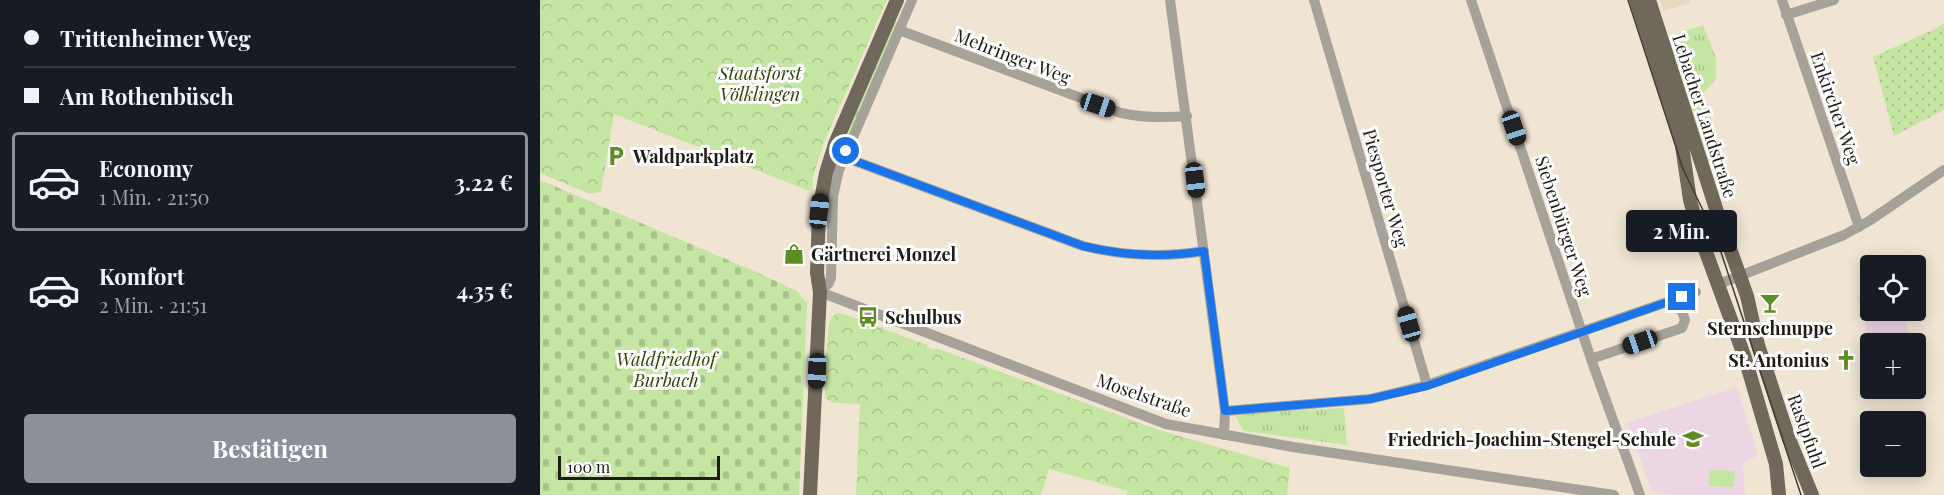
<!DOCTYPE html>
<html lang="de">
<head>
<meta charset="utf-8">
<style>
  :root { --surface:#171b24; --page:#242831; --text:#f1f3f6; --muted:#9ea1a6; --line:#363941; --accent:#8c9099 }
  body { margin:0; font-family:"Playfair Display",serif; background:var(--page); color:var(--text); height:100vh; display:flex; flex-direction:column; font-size:22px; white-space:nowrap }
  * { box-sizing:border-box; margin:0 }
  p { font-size:20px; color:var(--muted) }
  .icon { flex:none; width:33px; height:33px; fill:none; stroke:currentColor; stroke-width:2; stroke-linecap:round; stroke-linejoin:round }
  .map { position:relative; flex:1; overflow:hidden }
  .panel { display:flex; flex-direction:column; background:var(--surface); width:540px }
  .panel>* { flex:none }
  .top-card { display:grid; align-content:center; height:132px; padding:0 24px; background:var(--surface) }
  .controls { position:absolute; left:1320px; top:255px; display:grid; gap:12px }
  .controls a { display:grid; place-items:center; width:66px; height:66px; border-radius:6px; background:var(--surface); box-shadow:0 3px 15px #0003; font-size:30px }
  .scale { position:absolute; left:18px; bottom:15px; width:162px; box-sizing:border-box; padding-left:6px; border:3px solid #1f1c15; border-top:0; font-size:16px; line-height:21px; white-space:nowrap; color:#1f1c15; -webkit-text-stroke:4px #fff; paint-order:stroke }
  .end { position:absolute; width:27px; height:27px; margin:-14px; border:8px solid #1a73e8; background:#fff; box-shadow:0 0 0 3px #fff }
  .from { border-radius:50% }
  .bubble { position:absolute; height:42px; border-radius:6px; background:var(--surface); box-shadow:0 3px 15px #0003; font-size:20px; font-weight:700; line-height:42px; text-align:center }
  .car { position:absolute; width:18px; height:36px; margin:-18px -9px; border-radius:8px; box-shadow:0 0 4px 2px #0007; background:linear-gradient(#222 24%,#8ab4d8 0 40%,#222 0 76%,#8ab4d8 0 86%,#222 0) }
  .top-card b { display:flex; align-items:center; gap:21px; height:57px; font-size:22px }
  .top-card b+b { border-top:2px solid var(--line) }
  .top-card i { width:15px; height:15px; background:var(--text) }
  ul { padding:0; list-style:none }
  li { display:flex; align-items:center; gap:18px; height:99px; margin:0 12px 9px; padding:0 12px; border:3px solid transparent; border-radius:6px }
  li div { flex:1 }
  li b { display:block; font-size:22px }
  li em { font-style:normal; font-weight:700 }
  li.active { border-color:var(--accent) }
  li>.icon { width:54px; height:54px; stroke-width:1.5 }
  .action { display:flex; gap:12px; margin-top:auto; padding:12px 24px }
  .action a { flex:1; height:69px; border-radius:6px; background:var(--accent); color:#fff; font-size:24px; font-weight:700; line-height:69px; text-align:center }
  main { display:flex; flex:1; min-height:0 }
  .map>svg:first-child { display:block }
  .built { fill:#e8d9c1 }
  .education { fill:#ecd6e3 }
  .grass { fill:url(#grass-tufts) }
  .forest { fill:url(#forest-crowns) }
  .cemetery { fill:url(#cemetery-stones) }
  .garden { fill:url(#garden-dots) }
  .pitch { fill:#c5e5a2 }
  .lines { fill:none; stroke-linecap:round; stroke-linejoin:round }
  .minor { stroke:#a6a29a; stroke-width:10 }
  .major { stroke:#70685b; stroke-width:14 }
  .tram { stroke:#413d34; stroke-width:1.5 }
  .route { stroke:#1a73e8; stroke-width:8 }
  .labels { text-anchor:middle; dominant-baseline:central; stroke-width:6; stroke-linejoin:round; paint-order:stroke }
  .street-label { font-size:18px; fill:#1f1c15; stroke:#fff }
  .park-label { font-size:18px; font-style:italic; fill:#2f4705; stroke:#fff }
  .poi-label { font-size:18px; font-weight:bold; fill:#1f1c15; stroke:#fff; text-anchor:start }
</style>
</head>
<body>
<main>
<section class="panel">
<div class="top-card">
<b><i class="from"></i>Trittenheimer Weg</b>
<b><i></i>Am Rothenbüsch</b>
</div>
<ul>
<li class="active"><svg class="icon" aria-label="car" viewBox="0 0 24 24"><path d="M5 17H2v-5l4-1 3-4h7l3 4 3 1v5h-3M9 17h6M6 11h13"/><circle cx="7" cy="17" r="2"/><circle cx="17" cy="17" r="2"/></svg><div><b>Economy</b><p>1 Min. · 21:50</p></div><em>3.22 €</em></li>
<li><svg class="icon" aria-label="car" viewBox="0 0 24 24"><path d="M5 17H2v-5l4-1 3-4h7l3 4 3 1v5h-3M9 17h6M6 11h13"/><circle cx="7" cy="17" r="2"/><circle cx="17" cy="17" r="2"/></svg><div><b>Komfort</b><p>2 Min. · 21:51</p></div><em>4.35 €</em></li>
</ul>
<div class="action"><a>Bestätigen</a></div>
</section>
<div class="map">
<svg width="1404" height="495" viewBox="0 0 1404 495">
  <defs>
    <pattern id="grass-tufts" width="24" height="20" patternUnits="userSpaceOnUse" patternTransform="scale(1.5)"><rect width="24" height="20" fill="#c5e5a2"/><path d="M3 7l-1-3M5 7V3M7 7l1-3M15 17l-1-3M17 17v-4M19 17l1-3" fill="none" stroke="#a9c48b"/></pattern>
    <pattern id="forest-crowns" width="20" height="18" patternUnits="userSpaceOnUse" patternTransform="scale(1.5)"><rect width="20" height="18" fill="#c5e5a2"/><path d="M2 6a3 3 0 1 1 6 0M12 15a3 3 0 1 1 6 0" fill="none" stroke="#a9c48b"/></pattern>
    <pattern id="cemetery-stones" width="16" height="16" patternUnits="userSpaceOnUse" patternTransform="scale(1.5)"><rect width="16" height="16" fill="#c5e5a2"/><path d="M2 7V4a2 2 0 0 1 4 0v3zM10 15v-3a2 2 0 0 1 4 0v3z" fill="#a9c48b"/></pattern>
    <pattern id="garden-dots" width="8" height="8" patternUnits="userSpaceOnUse" patternTransform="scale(1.5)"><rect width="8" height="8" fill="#c5e5a2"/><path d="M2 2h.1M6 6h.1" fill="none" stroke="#a9c48b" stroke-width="1.8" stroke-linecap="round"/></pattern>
  </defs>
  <rect width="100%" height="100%" fill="#f0e5d3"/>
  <path class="built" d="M1120,0H1150L1151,3L1123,11Z"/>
  <path class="education" d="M1330,291V310L1361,311L1373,343H1342L1336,339L1331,341L1316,296Z
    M1197,387L1218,455L1203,464L1205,495H1134L1115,492L1111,489L1087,423Z"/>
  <path class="grass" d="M354,21L358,23L300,159L295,157Z
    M1163,25L1176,58V79L1163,93L1162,103C1177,115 1169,118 1170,134C1172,150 1175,147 1169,164L1131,44V36Z
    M804,408L807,445L704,431L694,414Z"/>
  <path class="forest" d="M0,0H347L284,142L273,177L272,192L74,114L61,192L50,194L0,173Z
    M298,313L307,315L387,345V347L394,350L396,348L619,430L750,468L747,495H587V491L509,469L501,495H316L320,404L293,403L285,398V371L289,323L292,317Z"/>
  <path class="cemetery" d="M0,180L221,274L257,291L267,303L259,495H0Z"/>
  <path class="garden" d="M1404,23V110L1354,136L1333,57L1395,29Z"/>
  <path class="pitch" d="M1170,470L1195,471L1194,487L1169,486Z"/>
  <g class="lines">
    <path class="minor" d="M372,0L299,170L293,196L291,278L289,283L280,292L626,424L753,447L1074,495
      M630,0L685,411L684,435
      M774,0L887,385
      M931,0L1051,359L1100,495
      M1242,0L1319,227
      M1246,15L1294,0
      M359,30L581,113C603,118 623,118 647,116
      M304,157L543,246C584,256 622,258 664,251
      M1179,284L1304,235L1329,221L1404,170
      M1051,359L1142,328L1145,320L1137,298
      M685,411L830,399L887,385L1156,292"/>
    <path class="major" d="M1096,0L1141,139L1150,200L1159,233L1205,358L1236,464L1239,495
      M1109,0L1179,218L1207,296L1218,345L1249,439L1272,495
      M270,495L280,292L277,273L279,211L286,173L295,144L357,0"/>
    <path class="tram" d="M1088,0L1143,169L1176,237L1261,495"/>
  </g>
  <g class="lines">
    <path class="route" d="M306,151L304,157L543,246C584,256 622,258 664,251L685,411L830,399L887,386L1142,297"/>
  </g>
  <defs>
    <g id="parking-bare" transform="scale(1.62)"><path d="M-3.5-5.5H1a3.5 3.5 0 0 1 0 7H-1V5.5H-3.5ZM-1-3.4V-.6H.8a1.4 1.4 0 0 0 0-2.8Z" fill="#5e8d21" stroke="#fff" stroke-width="2.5" paint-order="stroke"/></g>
    <g id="shop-bare" transform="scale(1.62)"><path d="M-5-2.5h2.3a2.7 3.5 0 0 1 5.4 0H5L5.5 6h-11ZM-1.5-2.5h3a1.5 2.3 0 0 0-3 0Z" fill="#5e8d21" stroke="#fff" stroke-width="2.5" paint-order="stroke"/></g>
    <g id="bar-bare" transform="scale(1.62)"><path d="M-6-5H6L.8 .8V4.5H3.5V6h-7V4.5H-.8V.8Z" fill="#5e8d21" stroke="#fff" stroke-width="2.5" paint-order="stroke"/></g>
    <g id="bus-bare" transform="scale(1.62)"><path d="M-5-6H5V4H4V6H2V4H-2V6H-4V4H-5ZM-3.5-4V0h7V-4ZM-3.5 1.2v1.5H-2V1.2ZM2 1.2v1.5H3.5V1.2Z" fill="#5e8d21" stroke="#fff" stroke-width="2.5" paint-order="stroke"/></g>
    <g id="church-bare" transform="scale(1.62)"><path d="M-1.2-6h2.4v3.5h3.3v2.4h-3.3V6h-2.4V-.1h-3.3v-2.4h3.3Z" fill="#5e8d21" stroke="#fff" stroke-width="2.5" paint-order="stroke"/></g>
    <g id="school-bare" transform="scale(1.62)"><path d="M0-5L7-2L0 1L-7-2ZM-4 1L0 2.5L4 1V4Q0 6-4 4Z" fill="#5e8d21" stroke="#fff" stroke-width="2.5" paint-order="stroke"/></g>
  </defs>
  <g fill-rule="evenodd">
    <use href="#parking-bare" x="76" y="156"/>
    <use href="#shop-bare" x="254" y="254"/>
    <use href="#bar-bare" x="1230" y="303"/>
    <use href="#bus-bare" x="328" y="317"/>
    <use href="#church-bare" x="1306" y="360"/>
    <use href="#school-bare" x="1153" y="439"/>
  </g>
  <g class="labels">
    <g class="street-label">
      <text transform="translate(473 56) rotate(21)">Mehringer Weg</text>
      <text transform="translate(1296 108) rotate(71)">Enkircher Weg</text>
      <text transform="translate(1165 116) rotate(72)">Lebacher Landstraße</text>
      <text transform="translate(846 188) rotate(74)">Piesporter Weg</text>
      <text transform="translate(1024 226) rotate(72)">Siebenbürger Weg</text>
      <text transform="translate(604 395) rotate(19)">Moselstraße</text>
      <text transform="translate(1267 431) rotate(70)">Rastpfuhl</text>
    </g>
    <g class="park-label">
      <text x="220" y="73">Staatsforst<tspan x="220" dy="21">Völklingen</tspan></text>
      <text x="126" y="359">Waldfriedhof<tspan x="126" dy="21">Burbach</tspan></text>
    </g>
    <g class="poi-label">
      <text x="93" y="156">Waldparkplatz</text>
      <text x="271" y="254">Gärtnerei Monzel</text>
      <text x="345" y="317">Schulbus</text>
      <text x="1230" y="328" text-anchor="middle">Sternschnuppe</text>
      <text x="1289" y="360" text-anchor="end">St. Antonius</text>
      <text x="1136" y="439" text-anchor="end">Friedrich-Joachim-Stengel-Schule</text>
    </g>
  </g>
</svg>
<div class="controls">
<a><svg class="icon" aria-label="locate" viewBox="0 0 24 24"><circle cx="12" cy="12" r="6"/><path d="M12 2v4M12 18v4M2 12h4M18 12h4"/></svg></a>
<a>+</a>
<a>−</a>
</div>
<div class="scale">100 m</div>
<i class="end from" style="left:306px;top:151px"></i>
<i class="end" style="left:1142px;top:297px"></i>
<div class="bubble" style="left:1086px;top:210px;width:111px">2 Min.</div>
<i class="car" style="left:558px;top:105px;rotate:108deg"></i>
<i class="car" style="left:974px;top:128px;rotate:161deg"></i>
<i class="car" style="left:655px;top:180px;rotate:173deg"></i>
<i class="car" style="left:279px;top:211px;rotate:6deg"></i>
<i class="car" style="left:869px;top:324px;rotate:344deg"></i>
<i class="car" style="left:1100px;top:342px;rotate:251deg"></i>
<i class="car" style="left:277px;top:371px;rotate:182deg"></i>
</div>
</main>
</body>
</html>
